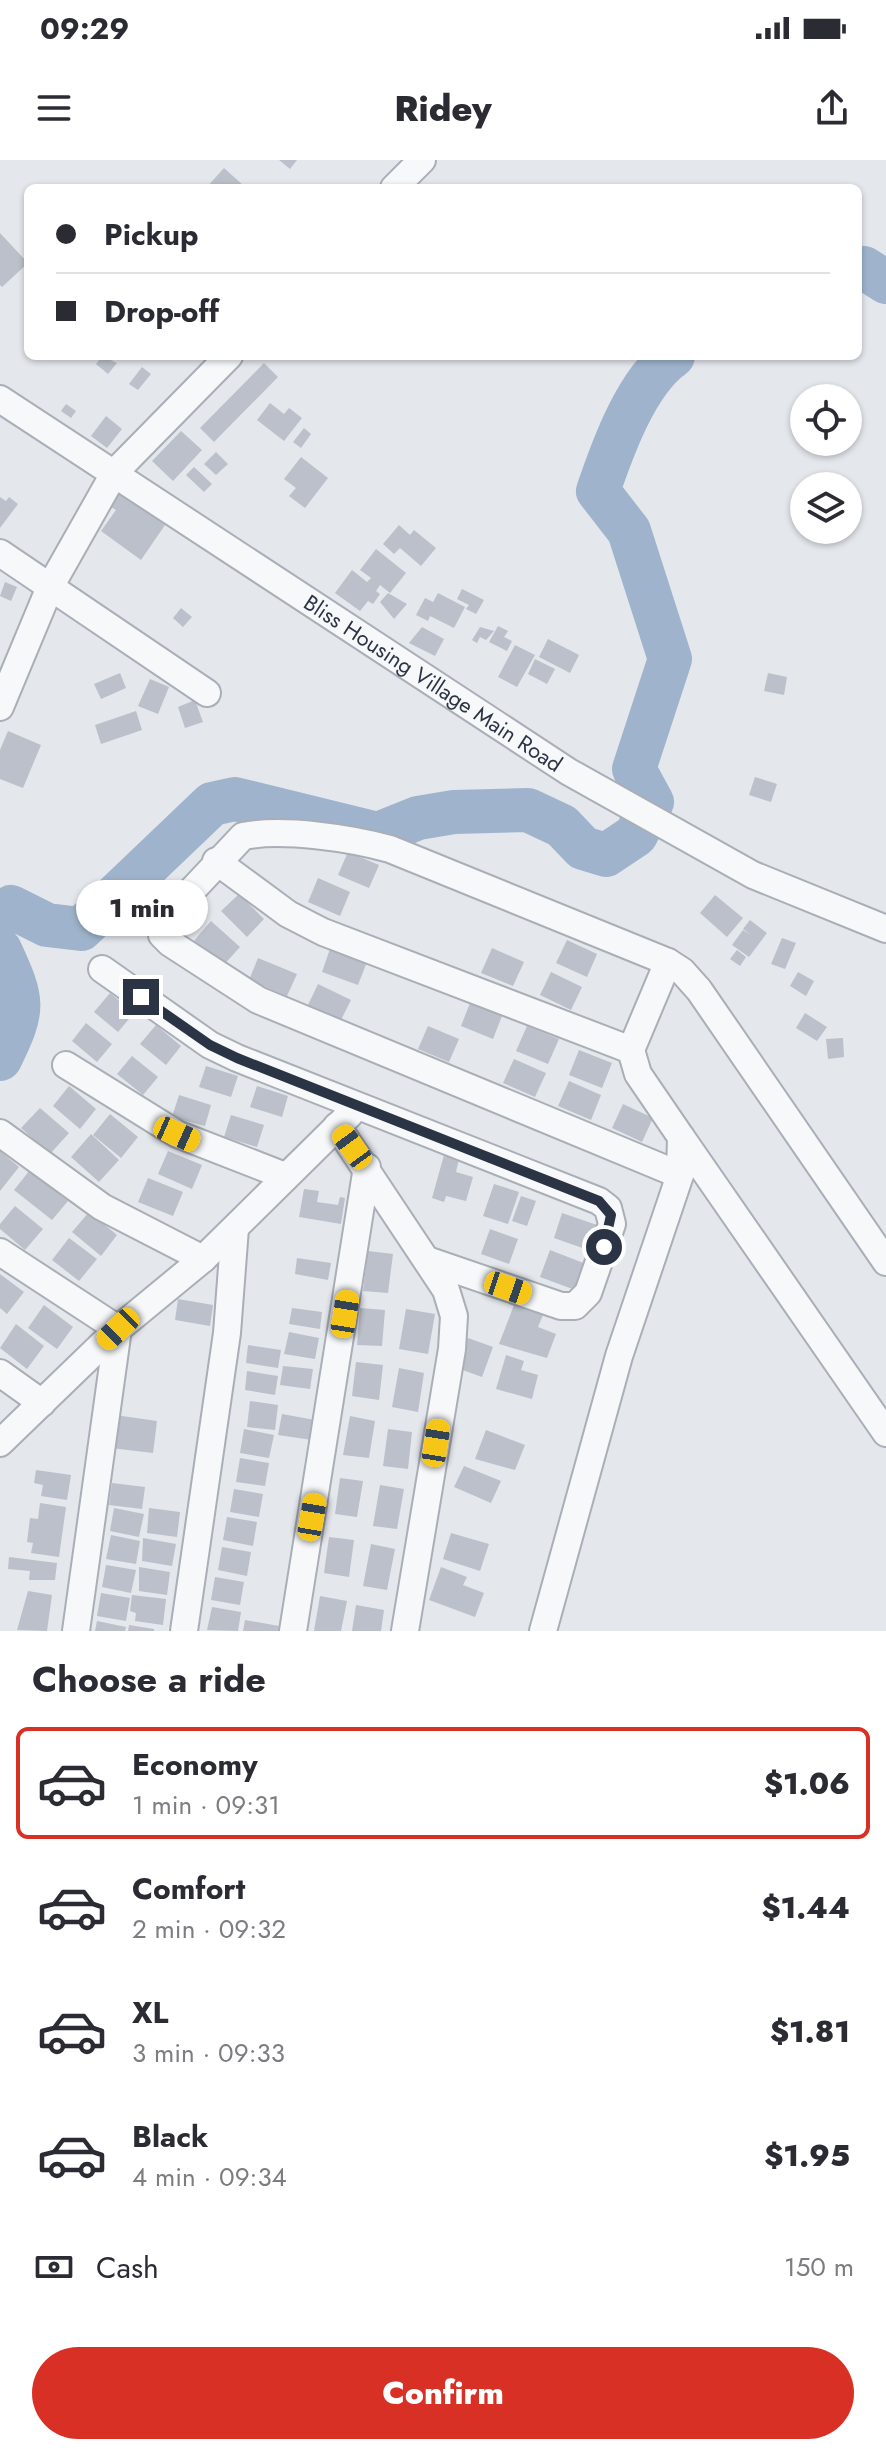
<!DOCTYPE html>
<html lang="en">
<head>
<meta charset="utf-8">
<style>
  :root { --surface:#fff; --page:#f2f2f3; --text:#2b2b33; --muted:#7c7c81; --line:#e1e1e2; --accent:#d93025 }
  body { margin:0; font-family:Jost,sans-serif; background:var(--page); color:var(--text); height:100vh; display:flex; flex-direction:column; font-size:30px; white-space:nowrap }
  * { box-sizing:border-box; margin:0 }
  p { font-size:26px; color:var(--muted) }
  .icon { flex:none; width:44px; height:44px; fill:none; stroke:currentColor; stroke-width:2; stroke-linecap:round; stroke-linejoin:round }
  .map { position:relative; height:1471px; overflow:hidden }
  .side { display:flex; flex-direction:column; background:var(--surface); flex:1 }
  .side>* { flex:none }
  .guide { position:absolute; left:24px; top:24px; width:838px; height:176px; border-radius:12px; box-shadow:0 2px 6px #0004; display:grid; align-content:center; height:176px; padding:0 32px; background:var(--surface) }
  .fabs { position:absolute; left:790px; top:224px; display:grid; gap:16px }
  .fabs a { display:grid; place-items:center; width:72px; height:72px; border-radius:50%; background:var(--surface); box-shadow:0 2px 6px #0004; font-size:40px }
  .end { position:absolute; width:36px; height:36px; margin:-18px; border:10px solid #2b3445; background:#fff; box-shadow:0 0 0 4px #fff }
  .from { border-radius:50% }
  .bubble { position:absolute; height:56px; border-radius:28px; background:var(--surface); box-shadow:0 2px 6px #0004; font-size:26px; font-weight:800; line-height:56px; text-align:center }
  .car { position:absolute; width:24px; height:48px; margin:-24px -12px; border-radius:10px; box-shadow:0 0 6px 2px #0007; background:linear-gradient(#f5c518 24%,#345 0 40%,#f5c518 0 76%,#345 0 86%,#f5c518 0) }
  .guide b { display:flex; align-items:center; gap:28px; height:76px; font-size:30px }
  .guide b+b { border-top:2px solid var(--line) }
  .guide i { width:20px; height:20px; background:var(--text) }
  ul { padding:0; list-style:none }
  li { display:flex; align-items:center; gap:24px; height:112px; margin:0 16px 12px; padding:0 16px; border:4px solid transparent; border-radius:12px }
  li div { flex:1 }
  li b { display:block; font-size:30px }
  li em { font-style:normal; font-weight:800 }
  li.selected { border-color:var(--accent) }
  li>.icon { width:72px; height:72px; stroke-width:1.5 }
  h2 { padding:0 32px; font-size:36px; line-height:96px }
  .pay { display:flex; align-items:center; gap:20px; height:88px; padding:0 32px; font-size:30px }
  .pay p { margin-inline-start:auto }
  .primary-button { display:flex; gap:16px; margin-top:auto; padding:16px 32px }
  .primary-button a { flex:1; height:92px; border-radius:48px; background:var(--accent); color:#fff; font-size:32px; font-weight:800; line-height:92px; text-align:center }
  .status { display:flex; justify-content:space-between; align-items:center; height:56px; padding:0 40px; background:var(--surface); direction:ltr }
  .status svg { height:22px; fill:currentColor }
  header { display:flex; justify-content:space-between; align-items:center; height:104px; padding:0 32px; background:var(--surface); font-size:36px; font-weight:800 }
  .map>svg:first-child { display:block }
  .lines { fill:none; stroke-linecap:round; stroke-linejoin:round }
  .river { stroke:#9fb4cc; stroke-width:44 }
  .building { fill:#bbc0ca }
  .minor-casing { stroke:#a9aeb7; stroke-width:30 }
  .minor { stroke:#f7f8fa; stroke-width:26 }
  .route { stroke:#2b3445; stroke-width:10 }
  .labels { text-anchor:middle; dominant-baseline:central; stroke-width:8; stroke-linejoin:round; paint-order:stroke }
  .street-label { font-size:22px; fill:#2b3445; stroke:#f4f6f9 }
</style>
</head>
<body>
<div class="status"><b>09:29</b><svg viewBox="0 0 49 12"><path d="M0 12V9h3v3zM5 12V6h3v6zM10 12V3h3v9zM15 12V0h3v12zM26 1h20v11H26zM47 4h2v5h-2z"/></svg></div>
<header><svg class="icon" aria-label="menu" viewBox="0 0 24 24"><path d="M4 6h16M4 12h16M4 18h16"/></svg>Ridey<svg class="icon" aria-label="share" viewBox="0 0 24 24"><path d="M12 15V3M7 8l5-5 5 5M5 13v7h14v-7"/></svg></header>
<div class="map">
<svg width="886" height="1471" viewBox="0 0 886 1471">
  <rect width="100%" height="100%" fill="#e4e7ec"/>
  <g class="lines">
    <path class="river" d="M858,110L864,108L886,122
      M0,754L11,747L47,765L81,769L212,644L235,639L378,674L418,658L454,652L528,650L562,666L583,688L606,695L636,675L652,642L634,609L670,499L629,371L598,331C612,290 636,222 673,196
      M0,790C24,842 25,848 0,899"/>
  </g>
  <path class="building" d="M279,0H297L290,9Z
    M224,8L244,26L242,28H206Z
    M0,73L28,103L2,127L0,125Z
    M102,196L117,203L108,214L96,204Z
    M264,203L278,217L214,282L200,268Z
    M142,207L151,214L138,230L129,224Z
    M270,243L284,254L289,248L302,258L284,281L257,260Z
    M66,244L76,251L71,258L61,251Z
    M106,256L122,269L107,288L91,276Z
    M304,268L311,274L301,288L293,282Z
    M181,271L202,290L173,321L152,301Z
    M216,292L228,304L216,315L204,304Z
    M301,297L328,318L305,348L289,336L296,328L284,319Z
    M194,307L212,324L204,332L186,315Z
    M118,331L165,365L141,400L101,371L116,350L108,345Z
    M0,337L6,341L9,337L18,344L0,368Z
    M399,365L410,375L414,370L436,388L421,406L400,388L394,394L383,384Z
    M376,389L406,413L390,433L380,425L376,431L380,434L373,444L368,441L360,451L335,433L352,410L367,422L371,418L360,410Z
    M5,422L17,427L11,441L0,436Z
    M462,429L484,440L476,454L466,449L469,445L457,439Z
    M388,433L407,444L394,459L380,442Z
    M438,433L465,447L454,468L430,456L428,461L416,455L425,438L433,442Z
    M181,448L192,457L183,467L173,458Z
    M498,466L508,471L504,477L512,481L507,491L489,482Z
    M422,467L444,479L435,496L409,483Z
    M480,467L494,471L486,480L480,477L477,483L472,480Z
    M548,479L579,495L570,513L539,497Z
    M515,485L535,495L517,527L498,517Z
    M535,499L555,509L547,524L528,514Z
    M120,513L126,528L101,539L94,524Z
    M768,513L787,517L784,535L764,531Z
    M150,519L169,527L158,554L138,546Z
    M195,540L203,562L185,568L178,547Z
    M136,551L142,570L101,584L95,565Z
    M8,571L41,585L23,628L0,619V590Z
    M755,617L777,624L771,642L749,635Z
    M348,692L379,705L369,728L338,715Z
    M318,718L350,732L340,756L308,742Z
    M239,734L264,759L247,777L221,751Z
    M715,735L743,758L727,777L700,753Z
    M750,760L767,773L749,797L732,785L743,770L751,775L743,769Z
    M211,761L240,787L221,808L193,782Z
    M782,778L796,783L785,809L771,804Z
    M567,780L597,794L587,817L556,803Z
    M492,788L524,802L513,826L481,813Z
    M330,789L367,802L358,825L322,812Z
    M737,790L746,797L740,806L730,799Z
    M258,798L297,814L287,836L249,820Z
    M551,812L582,827L571,850L540,835Z
    M798,812L814,821L806,836L790,826Z
    M318,824L351,840L341,860L308,845Z
    M110,833L134,853L118,872L94,852Z
    M470,843L502,856L493,879L461,866Z
    M805,853L827,867L817,881L796,868Z
    M86,863L112,884L97,902L72,881Z
    M156,865L181,886L166,905L140,884Z
    M428,866L459,879L449,902L418,889Z
    M527,866L559,879L548,904L516,891Z
    M843,878L844,897L828,899L826,879Z
    M579,890L612,903L602,928L569,915Z
    M132,896L158,917L143,935L117,914Z
    M514,899L546,913L535,937L503,923Z
    M206,906L238,916L231,937L199,927Z
    M569,921L601,935L591,960L558,946Z
    M69,926L96,949L80,969L53,946Z
    M257,926L288,936L282,957L250,947Z
    M179,935L211,945L205,966L172,957Z
    M623,944L653,958L642,982L612,968Z
    M40,948L69,973L50,994L21,968Z
    M110,954L138,977L121,998L93,975Z
    M231,955L264,965L257,987L224,977Z
    M91,974L119,1000L99,1022L71,997Z
    M0,991L19,1007L0,1031Z
    M168,991L202,1005L192,1029L158,1014Z
    M444,995L459,999L456,1012L473,1017L466,1041L446,1036L444,1042L432,1038Z
    M30,1010L68,1041L52,1060L14,1030Z
    M148,1018L183,1032L173,1056L138,1042Z
    M494,1024L519,1032L508,1064L483,1056Z
    M304,1029L319,1031L317,1042L338,1045L340,1037L345,1038L341,1064L299,1057Z
    M521,1036L536,1041L527,1066L512,1061Z
    M15,1046L43,1069L25,1090L0,1069V1064Z
    M89,1052L117,1075L101,1096L72,1072Z
    M562,1053L600,1066L591,1091L554,1078Z
    M490,1069L518,1079L509,1104L481,1094Z
    M69,1078L97,1099L79,1121L52,1100Z
    M550,1090L586,1104L575,1130L540,1117Z
    M368,1091L393,1094L388,1133L363,1131Z
    M297,1098L331,1103L328,1120L295,1114Z
    M0,1114L24,1132L7,1154L0,1148Z
    M178,1139L213,1145L210,1166L175,1160Z
    M44,1145L73,1167L57,1189L28,1168Z
    M514,1145L543,1155L538,1167L556,1174L547,1198L499,1184Z
    M292,1148L322,1152L320,1169L289,1164Z
    M360,1148L385,1150L382,1186L357,1185Z
    M406,1149L435,1154L428,1194L399,1189Z
    M16,1164L44,1186L27,1209L0,1188Z
    M289,1172L319,1178L315,1199L284,1194Z
    M468,1178L493,1187L482,1217L457,1208Z
    M248,1185L281,1190L278,1208L246,1203Z
    M506,1195L524,1201L521,1210L538,1215L532,1239L496,1229Z
    M356,1202L383,1205L379,1240L352,1236Z
    M283,1206L313,1209L310,1229L280,1225Z
    M399,1208L424,1213L418,1252L392,1247Z
    M247,1211L278,1216L275,1235L245,1230Z
    M250,1241L278,1245L275,1270L247,1267Z
    M282,1254L315,1260L312,1280L278,1275Z
    M115,1255L157,1261L153,1293L111,1288Z
    M350,1256L375,1261L369,1298L343,1295Z
    M244,1269L274,1275L269,1298L240,1293Z
    M388,1269L412,1272L408,1309L383,1306Z
    M486,1270L525,1285L515,1310L475,1299Z
    M240,1298L269,1303L265,1326L236,1322Z
    M464,1306L501,1321L491,1343L454,1327Z
    M36,1310L71,1315L67,1340L41,1336L43,1325L34,1323Z
    M340,1318L363,1321L357,1357L335,1354Z
    M112,1323L145,1327L142,1349L109,1345Z
    M380,1325L404,1329L397,1369L373,1366Z
    M234,1329L263,1334L259,1357L230,1352Z
    M40,1343L66,1347L59,1397L31,1393L33,1383L27,1382L30,1358L38,1359Z
    M114,1348L144,1354L139,1377L110,1371Z
    M149,1348L180,1352L177,1377L147,1373Z
    M227,1357L257,1362L253,1386L223,1380Z
    M451,1373L489,1384L480,1411L443,1399Z
    M111,1375L140,1381L136,1404L106,1399Z
    M329,1377L354,1380L349,1417L324,1413Z
    M143,1378L176,1384L172,1406L142,1401Z
    M371,1384L395,1389L387,1430L363,1426Z
    M222,1387L251,1392L247,1416L218,1410Z
    M9,1397L57,1403L55,1420H29L30,1411L8,1409Z
    M106,1405L136,1410L131,1433L102,1427Z
    M139,1407L170,1412L167,1435L139,1431Z
    M441,1407L467,1417L463,1425L484,1433L475,1457L429,1440Z
    M215,1417L244,1422L240,1445L211,1440Z
    M28,1431L52,1435L47,1471L17,1470Z
    M101,1433L130,1438L126,1461L97,1456Z
    M132,1435L166,1439L163,1465L135,1461L136,1453L130,1451Z
    M320,1436L347,1441L341,1471H314Z
    M356,1445L384,1450L381,1471H352Z
    M212,1447L241,1452L238,1471L207,1470Z
    M245,1460L279,1466L278,1471H243Z
    M97,1461L126,1467L125,1471H95Z
    M129,1465L154,1469V1471H128Z"/>
  <g class="lines">
    <g class="minor-casing">
      <g id="minor">
        <path d="M394,28L422,0"/>
        <path id="s1" d="M0,239L569,612L753,715L886,769"/>
        <path d="M0,393L207,533"/>
        <path d="M0,547L50,427L115,312L229,196"/>
        <path d="M216,701L288,754L323,772L631,890"/>
        <path d="M102,809L210,885L237,898L599,1041L608,1048L612,1064L588,1133L575,1146H561L427,1100"/>
        <path d="M66,905L177,974L285,1016"/>
        <path d="M337,966L446,1130L454,1156L452,1189L405,1471"/>
        <path d="M0,973L102,1047L203,1099"/>
        <path d="M681,977L886,1273"/>
        <path d="M680,1015L258,840L170,783L162,775L165,759L243,676C283,668 350,678 390,689L668,802L682,811L699,830L886,1102"/>
        <path d="M0,1092L118,1169L76,1471"/>
        <path d="M0,1213L42,1243"/>
        <path d="M0,1283L118,1169L203,1099L350,954"/>
        <path d="M184,1471L227,1173L235,1068"/>
        <path d="M293,1471L367,1007"/>
        <path d="M543,1471L619,1196L680,1015L681,977L638,914L631,890L668,802"/>
      </g>
    </g>
    <use href="#minor" class="minor"/>
  </g>
  <g class="lines">
    <path class="route" d="M141,837L210,885L237,898L599,1041L611,1055L604,1087"/>
  </g>
  <g class="labels">
    <g class="street-label">
      <text stroke="none"><textPath href="#s1" startOffset="518">Bliss Housing Village Main Road</textPath></text>
    </g>
  </g>
</svg>
<div class="fabs">
<a><svg class="icon" aria-label="locate" viewBox="0 0 24 24"><circle cx="12" cy="12" r="6"/><path d="M12 2v4M12 18v4M2 12h4M18 12h4"/></svg></a>
<a><svg class="icon" aria-label="layers" viewBox="0 0 24 24"><path d="M12 4l9 5-9 5-9-5zM3 14l9 5 9-5"/></svg></a>
</div>
<i class="end from" style="left:604px;top:1087px"></i>
<i class="end" style="left:141px;top:837px"></i>
<div class="bubble" style="left:76px;top:720px;width:132px">1 min</div>
<i class="car" style="left:177px;top:974px;rotate:114deg"></i>
<i class="car" style="left:352px;top:987px;rotate:324deg"></i>
<i class="car" style="left:508px;top:1128px;rotate:109deg"></i>
<i class="car" style="left:345px;top:1154px;rotate:9deg"></i>
<i class="car" style="left:118px;top:1169px;rotate:226deg"></i>
<i class="car" style="left:436px;top:1283px;rotate:9deg"></i>
<i class="car" style="left:312px;top:1357px;rotate:10deg"></i>
<div class="guide">
<b><i class="from"></i>Pickup</b>
<b><i></i>Drop-off</b>
</div>
</div>
<section class="side">
<h2>Choose a ride</h2>
<ul>
<li class="selected"><svg class="icon" aria-label="car" viewBox="0 0 24 24"><path d="M5 17H2v-5l4-1 3-4h7l3 4 3 1v5h-3M9 17h6M6 11h13"/><circle cx="7" cy="17" r="2"/><circle cx="17" cy="17" r="2"/></svg><div><b>Economy</b><p>1 min · 09:31</p></div><em>$1.06</em></li>
<li><svg class="icon" aria-label="car" viewBox="0 0 24 24"><path d="M5 17H2v-5l4-1 3-4h7l3 4 3 1v5h-3M9 17h6M6 11h13"/><circle cx="7" cy="17" r="2"/><circle cx="17" cy="17" r="2"/></svg><div><b>Comfort</b><p>2 min · 09:32</p></div><em>$1.44</em></li>
<li><svg class="icon" aria-label="car" viewBox="0 0 24 24"><path d="M5 17H2v-5l4-1 3-4h7l3 4 3 1v5h-3M9 17h6M6 11h13"/><circle cx="7" cy="17" r="2"/><circle cx="17" cy="17" r="2"/></svg><div><b>XL</b><p>3 min · 09:33</p></div><em>$1.81</em></li>
<li><svg class="icon" aria-label="car" viewBox="0 0 24 24"><path d="M5 17H2v-5l4-1 3-4h7l3 4 3 1v5h-3M9 17h6M6 11h13"/><circle cx="7" cy="17" r="2"/><circle cx="17" cy="17" r="2"/></svg><div><b>Black</b><p>4 min · 09:34</p></div><em>$1.95</em></li>
</ul>
<div class="pay"><svg class="icon" aria-label="cash" viewBox="0 0 24 24"><path d="M3 7h18v10H3z"/><circle cx="12" cy="12" r="2"/></svg>Cash<p>150 m</p></div>
<div class="primary-button"><a>Confirm</a></div>
</section>
</body>
</html>
